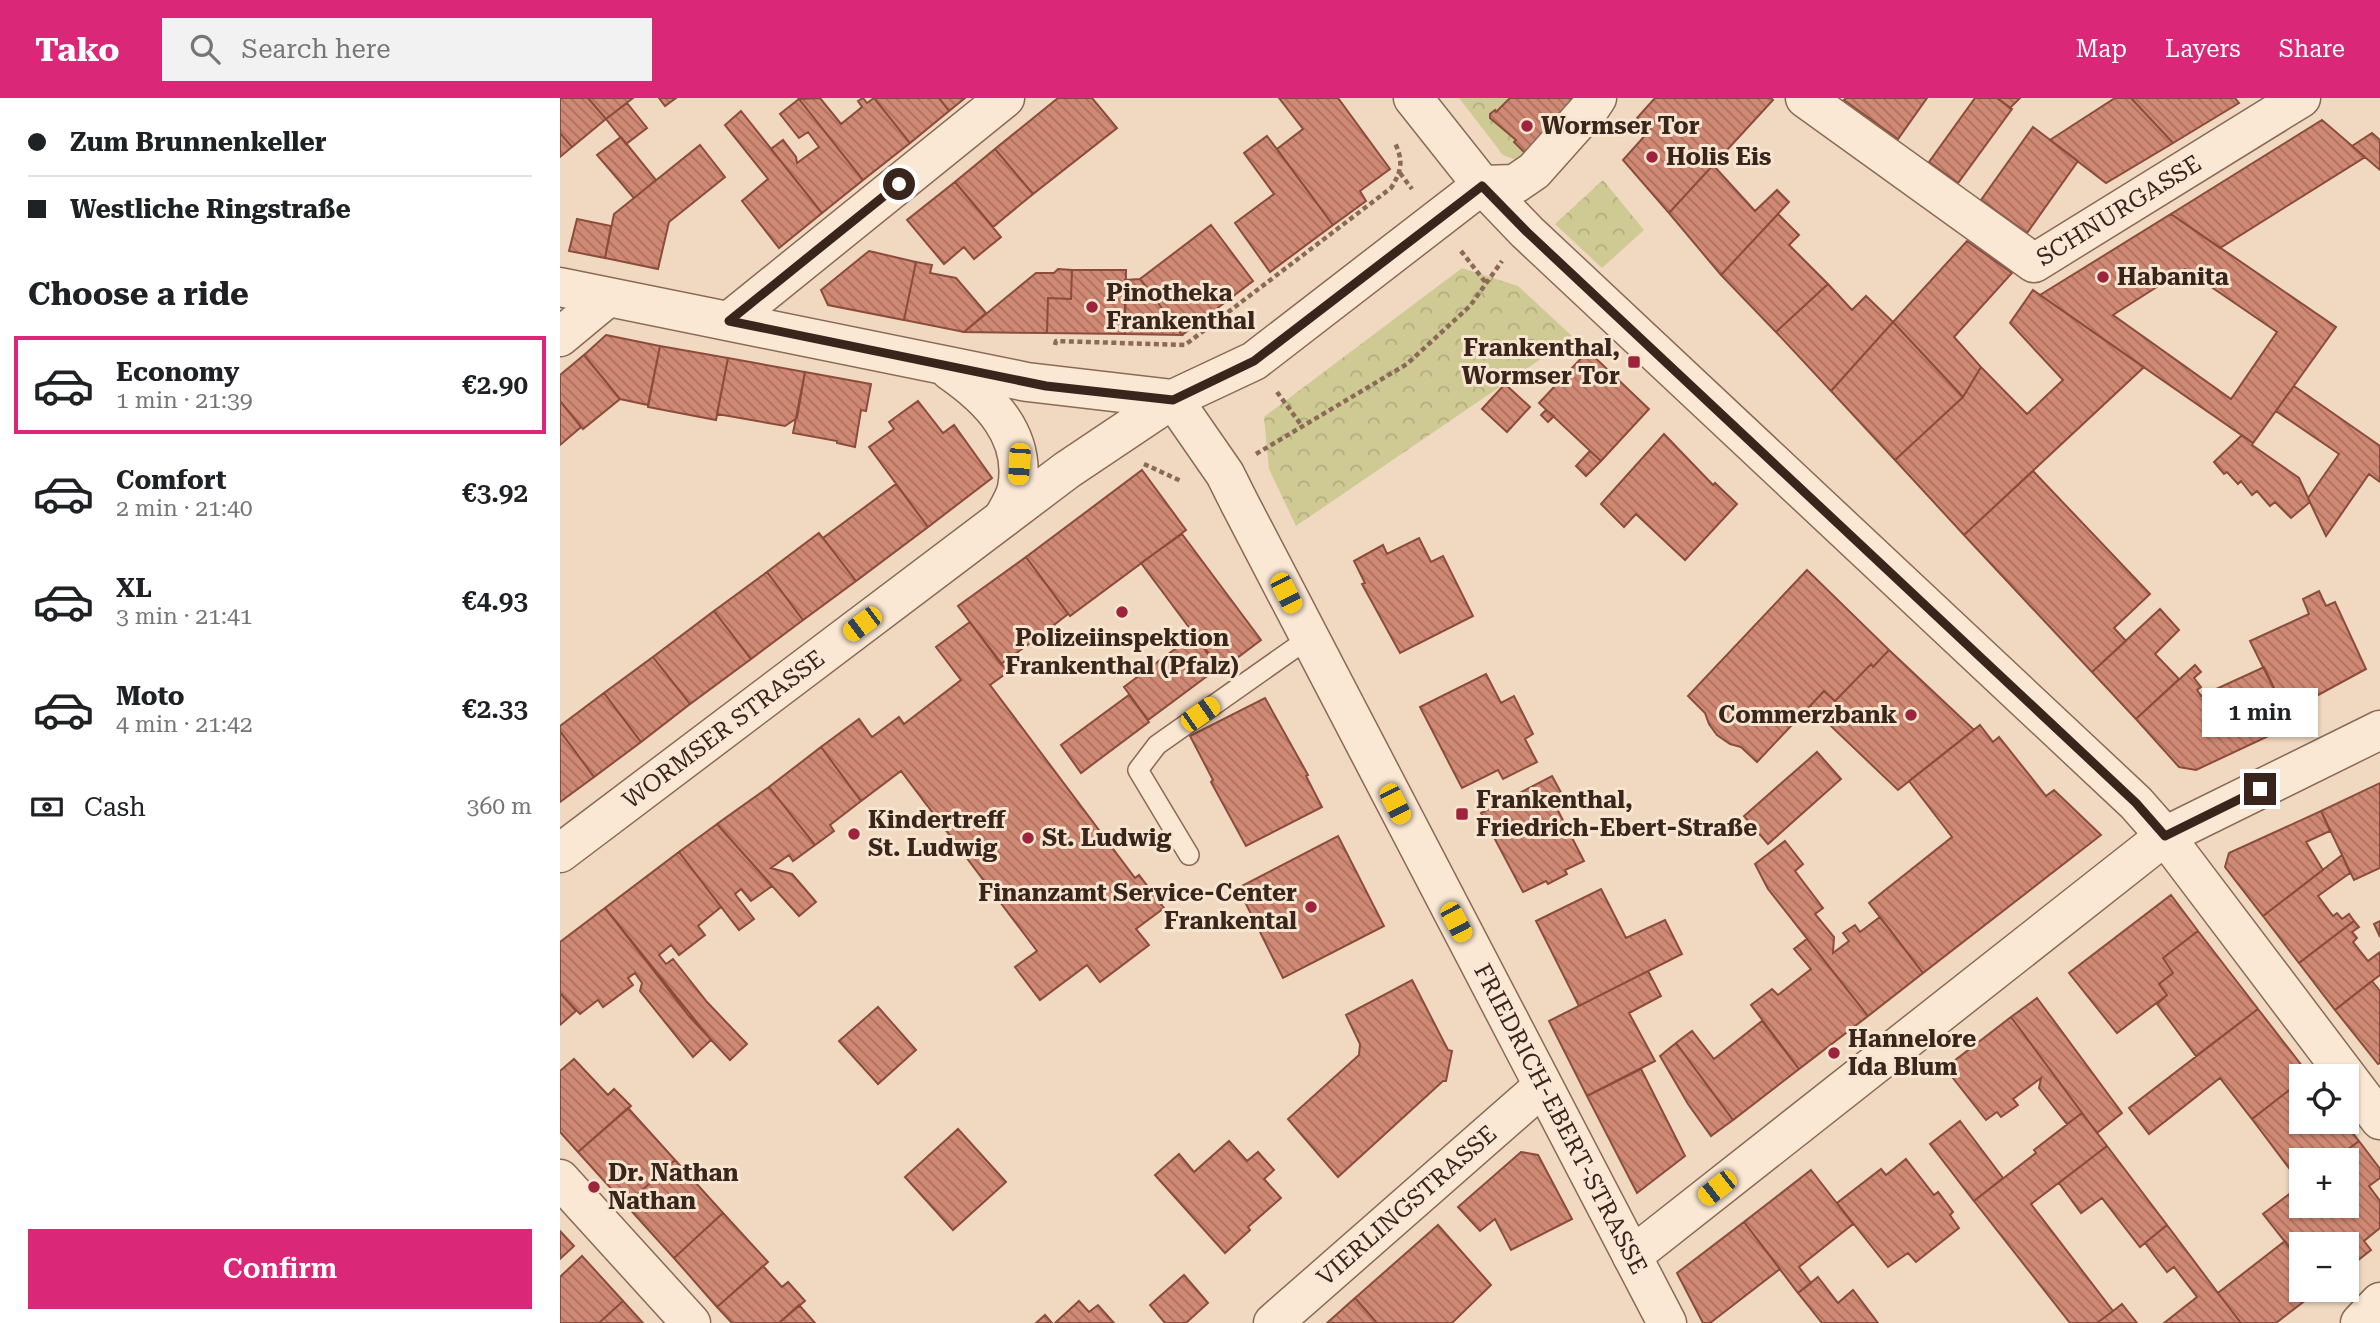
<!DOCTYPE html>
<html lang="en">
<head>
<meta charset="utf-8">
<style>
  :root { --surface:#fff; --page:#f2f2f2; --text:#202124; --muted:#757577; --line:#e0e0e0; --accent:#db2777 }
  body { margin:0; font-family:"Roboto Serif",serif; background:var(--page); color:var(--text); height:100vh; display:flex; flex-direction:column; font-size:26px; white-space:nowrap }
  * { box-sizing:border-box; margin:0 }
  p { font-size:23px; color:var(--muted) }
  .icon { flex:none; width:38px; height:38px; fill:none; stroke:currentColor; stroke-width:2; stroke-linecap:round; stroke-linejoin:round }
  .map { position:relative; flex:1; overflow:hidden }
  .drawer { display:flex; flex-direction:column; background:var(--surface); width:560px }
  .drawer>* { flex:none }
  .top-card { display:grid; align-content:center; height:154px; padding:0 28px; background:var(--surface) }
  .fabs { position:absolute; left:1729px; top:966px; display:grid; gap:14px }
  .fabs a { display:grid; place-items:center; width:70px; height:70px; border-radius:0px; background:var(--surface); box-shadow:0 2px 5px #0004; font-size:35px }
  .end { position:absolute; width:32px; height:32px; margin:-16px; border:9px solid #39251c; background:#fff; box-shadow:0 0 0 4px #fff }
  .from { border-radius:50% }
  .bubble { position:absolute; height:49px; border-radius:0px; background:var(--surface); box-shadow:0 2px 5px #0004; font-size:23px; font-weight:600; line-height:49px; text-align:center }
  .car { position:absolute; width:21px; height:42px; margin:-21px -10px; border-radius:9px; box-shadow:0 0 5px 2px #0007; background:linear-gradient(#f5c518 24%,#345 0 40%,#f5c518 0 76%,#345 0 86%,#f5c518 0) }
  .top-card b { display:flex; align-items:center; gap:24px; height:66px; font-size:26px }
  .top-card b+b { border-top:2px solid var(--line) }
  .top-card i { width:18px; height:18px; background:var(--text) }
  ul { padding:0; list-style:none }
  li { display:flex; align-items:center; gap:21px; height:98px; margin:0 14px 10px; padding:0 14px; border:4px solid transparent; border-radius:0px }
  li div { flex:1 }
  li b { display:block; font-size:26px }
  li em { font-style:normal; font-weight:600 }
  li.selected { border-color:var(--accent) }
  li>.icon { width:63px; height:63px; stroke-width:1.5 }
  h2 { padding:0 28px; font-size:32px; line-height:84px }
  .pay { display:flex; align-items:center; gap:18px; height:77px; padding:0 28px; font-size:26px }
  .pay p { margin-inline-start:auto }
  .action { display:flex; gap:14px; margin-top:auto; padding:14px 28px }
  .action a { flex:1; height:80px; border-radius:0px; background:var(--accent); color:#fff; font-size:28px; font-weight:600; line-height:80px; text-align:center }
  header { display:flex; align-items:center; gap:42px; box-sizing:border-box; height:98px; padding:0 35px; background:var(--accent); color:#fff }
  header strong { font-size:33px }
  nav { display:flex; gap:38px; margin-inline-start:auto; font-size:24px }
  .search { width:490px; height:63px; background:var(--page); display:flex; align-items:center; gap:18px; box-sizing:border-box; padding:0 24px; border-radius:0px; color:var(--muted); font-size:26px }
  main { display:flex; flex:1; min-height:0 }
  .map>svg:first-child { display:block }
  .park { fill:url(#park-crowns) }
  .building { fill:url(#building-back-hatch); stroke:#8b4c3c; stroke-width:2; fill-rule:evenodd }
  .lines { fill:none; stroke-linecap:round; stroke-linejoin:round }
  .service-casing { stroke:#8a6957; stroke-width:22 }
  .minor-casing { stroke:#8a6957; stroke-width:41 }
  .tertiary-casing { stroke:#8a6957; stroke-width:41 }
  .path { stroke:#8a6957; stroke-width:4.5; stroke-dasharray:5 3.5; stroke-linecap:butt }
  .service { stroke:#fbe8d4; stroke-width:19 }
  .minor { stroke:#fbe8d4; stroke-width:38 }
  .tertiary { stroke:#fbe8d4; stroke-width:38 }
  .route { stroke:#39251c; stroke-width:9 }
  .poi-dot { fill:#9d243c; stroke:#f7e5d0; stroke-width:2.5 }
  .labels { text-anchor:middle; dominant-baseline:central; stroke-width:6; stroke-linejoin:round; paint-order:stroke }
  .poi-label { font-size:24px; font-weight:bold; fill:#39251c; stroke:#f7e5d0; text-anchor:start }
  .street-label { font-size:24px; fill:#39251c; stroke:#f7e5d0 }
</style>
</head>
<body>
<header>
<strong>Tako</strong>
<div class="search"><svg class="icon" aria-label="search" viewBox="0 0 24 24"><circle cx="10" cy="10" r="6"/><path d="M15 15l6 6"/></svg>Search here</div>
<nav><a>Map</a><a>Layers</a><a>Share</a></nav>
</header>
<main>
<section class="drawer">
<div class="top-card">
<b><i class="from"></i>Zum Brunnenkeller</b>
<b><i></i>Westliche Ringstraße</b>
</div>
<h2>Choose a ride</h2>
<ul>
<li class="selected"><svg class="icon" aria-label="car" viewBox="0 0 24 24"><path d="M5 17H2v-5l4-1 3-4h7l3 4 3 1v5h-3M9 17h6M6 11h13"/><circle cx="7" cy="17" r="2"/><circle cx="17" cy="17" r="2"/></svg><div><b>Economy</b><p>1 min · 21:39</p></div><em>€2.90</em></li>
<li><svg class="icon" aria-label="car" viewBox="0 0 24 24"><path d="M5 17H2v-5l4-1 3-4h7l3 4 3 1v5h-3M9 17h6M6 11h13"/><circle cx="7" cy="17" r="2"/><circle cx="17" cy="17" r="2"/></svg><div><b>Comfort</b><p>2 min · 21:40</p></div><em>€3.92</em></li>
<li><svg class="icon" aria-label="car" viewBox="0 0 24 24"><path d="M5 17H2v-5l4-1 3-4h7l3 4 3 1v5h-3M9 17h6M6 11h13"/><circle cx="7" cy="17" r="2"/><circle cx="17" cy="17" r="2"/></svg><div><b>XL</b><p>3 min · 21:41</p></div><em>€4.93</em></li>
<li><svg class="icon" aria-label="car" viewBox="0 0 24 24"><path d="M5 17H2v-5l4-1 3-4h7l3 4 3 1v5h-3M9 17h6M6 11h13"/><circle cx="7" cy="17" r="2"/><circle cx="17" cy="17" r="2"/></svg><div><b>Moto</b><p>4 min · 21:42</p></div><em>€2.33</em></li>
</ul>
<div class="pay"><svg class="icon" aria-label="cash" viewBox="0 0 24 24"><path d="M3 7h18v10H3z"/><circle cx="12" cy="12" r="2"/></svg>Cash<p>360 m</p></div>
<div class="action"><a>Confirm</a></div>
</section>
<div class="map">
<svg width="1820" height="1225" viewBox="0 0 1820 1225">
  <defs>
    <pattern id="park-crowns" width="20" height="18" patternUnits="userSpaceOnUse" patternTransform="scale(1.75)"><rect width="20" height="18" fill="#cfca94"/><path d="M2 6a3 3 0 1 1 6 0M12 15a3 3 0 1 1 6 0" fill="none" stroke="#b2ad7f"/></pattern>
    <pattern id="building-back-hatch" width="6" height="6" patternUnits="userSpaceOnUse" patternTransform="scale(1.75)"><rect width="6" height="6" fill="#d08974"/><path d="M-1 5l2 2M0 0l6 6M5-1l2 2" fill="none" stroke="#aa705e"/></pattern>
  </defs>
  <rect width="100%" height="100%" fill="#f0d9c0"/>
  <path class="park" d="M899,0H1021L968,58L956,62L943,57Z
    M1043,82L1084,132L1042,170L995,126Z
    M902,170L958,188L1013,239L736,428L709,371L704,319Z"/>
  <path class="building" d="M0,0H28L46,21L12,49L0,35Z
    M28,0H73L46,21Z
    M99,0H116L105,8Z
    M260,0L281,26L302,9L298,3L303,0L307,5L314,0L350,45L303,82L239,1Z
    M314,0H379L389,13L350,45Z
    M379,0H405L389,13Z
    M498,0H532L557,30L473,96L435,51Z
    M719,0H778L830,71L800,93L806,103L773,127L717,51L743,31Z
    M950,0H1013L1014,1L965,55L954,44L956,42L930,20V16L935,12L936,14Z
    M1095,0H1211L1213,2L1109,115L1063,62L1090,32L1077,20Z
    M1286,0H1367L1338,41L1284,2Z
    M1415,0H1437L1452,11L1398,85L1369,64Z
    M1437,0H1460L1450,10Z
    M1555,0H1571L1613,45L1546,85L1490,42Z
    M1571,0H1675L1679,5L1613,45Z
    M239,1L303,82L262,115L211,51L223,42L236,59L237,65L259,49L248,34L239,40L220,16Z
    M67,5L87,30L66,46L46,21Z
    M181,13L262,115L219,150L182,103L208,81L165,27Z
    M1762,22L1805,59L1660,150L1611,116Z
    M1473,29L1518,63L1467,135L1421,102Z
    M0,35L12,49L0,59Z
    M1812,35L1820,42V72L1792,48Z
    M707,38L773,127L710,174L675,125L714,96L684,55Z
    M61,39L96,82L74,100L37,57Z
    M140,47L165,79L109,124L98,171L45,160L54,116Z
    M435,51L473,96L433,129L395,84Z
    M1153,67L1195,113L1217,92L1229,104L1161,177L1109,115Z
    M395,84L441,139L414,161L404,149L384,166L347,122Z
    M1218,116L1239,137L1229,147L1268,186L1216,234L1161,177Z
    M1611,116L1776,229L1693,345L1480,197ZM1625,171L1717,234L1671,301L1553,217Z
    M17,121L51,128L45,160L9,153Z
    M651,127L693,183L622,237L580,181Z
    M1407,143L1452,175L1394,239L1421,269L1403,299L1333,224Z
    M309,153L356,164L344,222L268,207L261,192Z
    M356,164L372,167L370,175L396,180L426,215L404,234L344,222Z
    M498,171L512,172L511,201L488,200L487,235L404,234L476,175H494Z
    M512,172H566L565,236L487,235L488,200L511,201Z
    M580,181L622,237L565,236V182Z
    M1268,186L1292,212L1306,198L1333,224L1271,293L1216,234Z
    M1473,192L1584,269L1404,437L1335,362L1403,299L1421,269L1467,316L1503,282L1450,225Z
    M1333,224L1403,299L1335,362L1271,293Z
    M46,237L100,248L88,307L60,301L24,257Z
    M100,248L168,260L156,322L88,309Z
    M1028,253L1089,311L1041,363L979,305Z
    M24,257L60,301L23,331L0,303V277Z
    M168,260L245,274L237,320L225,328L157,316Z
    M245,274L311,286L306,313L301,312L295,349L277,345V343L233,335Z
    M945,286L970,309L947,334L922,311Z
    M1734,288L1820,348V384L1809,376L1766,438L1748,400L1779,356L1716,313Z
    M0,303L21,329L0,347Z
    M358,303L383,335L394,327L432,380L368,429L309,349L334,331L329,324Z
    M986,312L994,318L988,324L981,317Z
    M1104,336L1153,387L1155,385L1177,406L1125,462L1076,416L1064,429L1041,406Z
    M1682,337L1693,345L1692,347L1739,380L1750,404L1731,420L1715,404L1710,408L1697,393L1692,397L1681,383L1678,386L1667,374L1664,376L1654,364Z
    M1030,353L1041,363L1026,378L1016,368Z
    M582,372L626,432L510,518L466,459Z
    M1473,373L1590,496L1554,530L1566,543L1532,574L1404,437Z
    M336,386L368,429L296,483L263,440Z
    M259,435L296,483L243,522L207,474Z
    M622,436L701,542L661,572L581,465Z
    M859,440L871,464L883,458L913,518L840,555L802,486L805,485L794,463L823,447L827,456Z
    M466,459L508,516L494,527L501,537L487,547L480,538L441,566L398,508Z
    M1247,472L1329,552L1313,569L1311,566L1275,603L1264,593L1197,664L1181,649L1170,646L1157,637L1149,626L1145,615L1128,598Z
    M207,474L243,522L191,561L154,513Z
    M1759,493L1766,508L1775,504L1806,571L1749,602L1748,599L1724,611L1690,543L1749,516L1743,501Z
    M1600,511L1619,532L1595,556L1619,581L1576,621L1532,574Z
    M154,513L191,561L130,606L93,559Z
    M410,524L448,574L430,587L575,780L579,777L604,810L576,831L589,847L540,884L527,867L480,902L455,869L477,853L341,673L301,703L261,649L299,621L312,639L339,619L344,626L401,582L376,549Z
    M634,537L658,570L588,622L564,589Z
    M1329,552L1414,632L1338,692L1250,608L1264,593L1275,603L1311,566L1313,569Z
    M93,559L130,606L81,644L44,595Z
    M1635,567L1641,574L1634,580L1641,589L1637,592L1641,598L1704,569L1732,627L1636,672L1619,669L1576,621Z
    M926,576L941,605L954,598L973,636L965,641L977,664L943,681L938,672L902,690L860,609Z
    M44,595L81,644L34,679L0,633V628Z
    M569,597L589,624L521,675L501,647Z
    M705,600L748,677L746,678L762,709L686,748L651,684L653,682L630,638Z
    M1420,627L1433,644L1439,639L1486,698L1494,692L1541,737L1363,875L1309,805L1392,739L1349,683Z
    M0,633L34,679L0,704Z
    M261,649L301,703L270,727L274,733L255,747L209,689Z
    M1257,654L1281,681L1208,746L1184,718Z
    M992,678L1003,698L993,703L1024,763L1005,772L1007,776L988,786L986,783L963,794L921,715Z
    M1820,685V770L1794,782L1761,713Z
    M209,689L255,747L233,763L229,757L211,770L232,776L256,804L239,818L157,726Z
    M1761,713L1770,733L1746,744L1763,772L1703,818L1665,769L1669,755Z
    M157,726L212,788L191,803L181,791L175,796L194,821L179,832L119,754Z
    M778,738L824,828L723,880L678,790Z
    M1225,743L1243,766L1235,773L1263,810L1255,816L1274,839L1273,855L1289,843L1283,835L1295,827L1300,834L1320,819L1363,875L1308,918L1208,791L1195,766Z
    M119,754L161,809L138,828L145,837L119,857L111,847L99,857L106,866L113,861L147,904L187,946L170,962L129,918L45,810Z
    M1782,757L1790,775L1758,798L1773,818L1777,815L1782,821L1789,816L1794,823L1739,865L1703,818Z
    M1041,791L1066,840L1105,822L1122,856L1019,908L976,823Z
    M1611,797L1638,833L1603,860L1613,875L1599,886L1607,897L1557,935L1509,875Z
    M45,810L151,942L133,959L80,893L82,885L75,875L68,880L73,887L43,909L38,902L20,916L0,895V844Z
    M1794,823L1799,829L1792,834L1797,840L1793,844L1808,863L1820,854V877L1775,912L1739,865Z
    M1820,823V839L1814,826Z
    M1638,833L1698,911L1636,958L1597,906L1607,897L1599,886L1613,875L1603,860Z
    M1247,841L1308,918L1239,971L1191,907L1212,891L1218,897L1251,871L1234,851Z
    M1088,873L1101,898L1069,915L1095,963L1027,998L989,923Z
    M852,882L888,952L892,953L886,983H883L778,1079L728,1021L799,957L800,946L786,917Z
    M1812,883L1820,893V965L1818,966L1775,912Z
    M0,895L16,913L0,927Z
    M1477,900L1562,1015L1537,1035L1451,919Z
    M318,909L356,952L318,986L279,943Z
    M1698,911L1749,977L1741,978V983L1692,1021L1660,980L1589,1036L1569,1010Z
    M1451,919L1522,1015L1507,1026L1479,990L1481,980L1453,1001L1458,1007L1441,1019L1437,1014L1426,1022L1385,970Z
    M1202,923L1239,971L1173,1022L1116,945L1132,933L1154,961Z
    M1116,945L1173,1022L1151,1038L1128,1006L1100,958Z
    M14,961L48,997L54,991L71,1008L18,1054L0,1034V973Z
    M1081,971L1125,1058L1077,1095L1027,998Z
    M1741,983V1024H1784L1799,1043L1774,1062H1741V1086L1692,1021Z
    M68,1010L115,1062L66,1107L18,1054Z
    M1522,1015L1547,1048L1471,1106L1553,1213L1537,1225H1510L1414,1103L1476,1055L1474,1052Z
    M1400,1023L1443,1080L1414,1103L1370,1046Z
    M398,1031L446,1084L393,1132L345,1079Z
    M669,1043L687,1063L698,1054L714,1072L704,1081L721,1100L688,1129L690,1132L665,1155L595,1077L619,1056L634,1074Z
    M1799,1043L1820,1071V1080L1809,1088L1820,1103V1130L1804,1143L1811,1152L1787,1171V1146H1741V1164L1703,1116L1741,1087V1108H1787V1062H1774Z
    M1547,1048L1607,1127L1580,1149L1542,1100L1521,1115L1499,1085Z
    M961,1054L978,1057L1012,1121L951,1152L935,1121L920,1133L898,1109Z
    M1346,1061L1374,1097L1378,1094L1393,1114L1390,1117L1399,1130L1356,1164L1348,1155L1328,1169L1277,1105L1321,1071L1326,1077Z
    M115,1062L163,1115L114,1160L66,1107Z
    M1251,1072L1293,1126L1239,1169L1251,1185L1238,1195L1184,1124Z
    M163,1115L208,1164L157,1209L114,1160Z
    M1184,1124L1220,1171L1150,1225H1143L1117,1175Z
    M878,1127L931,1187L892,1225H817L795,1200Z
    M1607,1127L1658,1195L1681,1225H1604L1637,1199L1614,1169L1607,1174L1585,1145Z
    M0,1133L14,1148L0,1161Z
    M1725,1143L1741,1164V1192H1759L1716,1225H1681L1658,1195Z
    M22,1158L63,1203L39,1225H0V1179Z
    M203,1168L222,1189L228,1184L245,1203L219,1225H172L157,1209Z
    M624,1177L648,1205L626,1225H605L590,1207Z
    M1258,1179L1278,1205L1293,1192L1318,1225H1262L1238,1195Z
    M795,1200L817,1225H767Z
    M63,1203L83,1225H39Z
    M519,1203L529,1214L538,1207L554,1225H495Z
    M1562,1206L1577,1225H1537L1553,1213Z
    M239,1207L255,1225H219Z
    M485,1217L492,1225H476Z"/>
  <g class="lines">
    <g class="service-casing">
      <path id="service" d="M629,757L578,672L597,647L749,540"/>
    </g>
    <g class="minor-casing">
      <g id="minor">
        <path id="s1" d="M1245,0L1474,165L1741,0"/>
        <path d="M922,87L967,134L1576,705L1605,738L1820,1022"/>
        <path d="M922,87L955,86L974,73L1031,9L1037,0"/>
        <path id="s2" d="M0,189L467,284L613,301L665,376L679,404L1107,1225"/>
        <path d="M169,223L445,0"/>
        <path d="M0,239L47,200"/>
        <path d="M390,273C429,300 467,337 457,390C455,400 448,411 443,420"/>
        <path d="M0,1081L131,1225"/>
        <path d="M1072,1158L1605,738L1820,632"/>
        <path id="s3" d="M713,1225L982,989"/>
      </g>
    </g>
    <g class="tertiary-casing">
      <g id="tertiary">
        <path id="s4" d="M0,755L507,372L613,301L694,263L922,87L853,0"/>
        <path d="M1800,1225L1820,1204"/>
      </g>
    </g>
    <path class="path" d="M840,75L852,91
      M901,153L926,185
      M495,247L496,243L625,247L831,90C841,74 844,64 835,45
      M717,294L742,328
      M696,356L847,266L910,208L942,163
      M584,366L621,383"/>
    <use href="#service" class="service"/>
    <use href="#minor" class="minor"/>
    <use href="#tertiary" class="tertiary"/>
  </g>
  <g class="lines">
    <path class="route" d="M339,86L169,223L486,288L613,302L694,263L922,88L967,134L1576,705L1605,738L1700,691"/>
  </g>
  <g class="poi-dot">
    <circle cx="967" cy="28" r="7"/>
    <circle cx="1092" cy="59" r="7"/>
    <circle cx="1543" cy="179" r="7"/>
    <circle cx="532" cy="209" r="7"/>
    <rect x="1067" y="257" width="14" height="14" rx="3.5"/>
    <circle cx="562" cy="514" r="7"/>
    <circle cx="1351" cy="617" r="7"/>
    <rect x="895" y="709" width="14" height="14" rx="3.5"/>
    <circle cx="294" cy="736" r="7"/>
    <circle cx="468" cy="740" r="7"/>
    <circle cx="751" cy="809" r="7"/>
    <circle cx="1274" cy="955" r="7"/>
    <circle cx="34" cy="1089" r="7"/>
  </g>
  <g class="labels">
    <g class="poi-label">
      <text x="981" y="28">Wormser Tor</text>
      <text x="1106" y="59">Holis Eis</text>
      <text x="1557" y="179">Habanita</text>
      <text x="546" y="195">Pinotheka<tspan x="546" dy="28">Frankenthal</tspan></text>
      <text x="1060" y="250" text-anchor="end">Frankenthal,<tspan x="1060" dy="28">Wormser Tor</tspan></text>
      <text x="562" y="540" text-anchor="middle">Polizeiinspektion<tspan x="562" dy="28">Frankenthal (Pfalz)</tspan></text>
      <text x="1337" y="617" text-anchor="end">Commerzbank</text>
      <text x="916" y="702">Frankenthal,<tspan x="916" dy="28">Friedrich-Ebert-Straße</tspan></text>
      <text x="308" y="722">Kindertreff<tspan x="308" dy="28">St. Ludwig</tspan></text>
      <text x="482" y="740">St. Ludwig</text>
      <text x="737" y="795" text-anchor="end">Finanzamt Service-Center<tspan x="737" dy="28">Frankental</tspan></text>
      <text x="1288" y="941">Hannelore<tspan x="1288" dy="28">Ida Blum</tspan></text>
      <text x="48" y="1075">Dr. Nathan<tspan x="48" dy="28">Nathan</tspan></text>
    </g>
    <g class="street-label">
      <text stroke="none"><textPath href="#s1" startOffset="382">SCHNURGASSE</textPath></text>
      <text stroke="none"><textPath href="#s4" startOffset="205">WORMSER STRASSE</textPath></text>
      <text stroke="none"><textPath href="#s2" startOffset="1442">FRIEDRICH-EBERT-STRASSE</textPath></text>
      <text stroke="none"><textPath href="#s3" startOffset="178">VIERLINGSTRASSE</textPath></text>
    </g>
  </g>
</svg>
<div class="fabs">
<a><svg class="icon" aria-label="locate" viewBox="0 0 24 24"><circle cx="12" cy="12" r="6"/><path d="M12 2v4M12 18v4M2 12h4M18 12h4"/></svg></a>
<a>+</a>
<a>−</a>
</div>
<i class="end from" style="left:339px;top:86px"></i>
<i class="end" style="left:1700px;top:691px"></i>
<div class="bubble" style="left:1642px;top:590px;width:116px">1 min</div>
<i class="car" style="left:459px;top:366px;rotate:184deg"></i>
<i class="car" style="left:726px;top:495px;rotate:153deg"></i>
<i class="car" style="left:302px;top:526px;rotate:233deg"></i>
<i class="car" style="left:640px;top:616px;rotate:55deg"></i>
<i class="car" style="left:835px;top:706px;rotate:153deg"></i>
<i class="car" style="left:896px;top:824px;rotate:152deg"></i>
<i class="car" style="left:1157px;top:1090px;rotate:232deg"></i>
</div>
</main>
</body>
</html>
